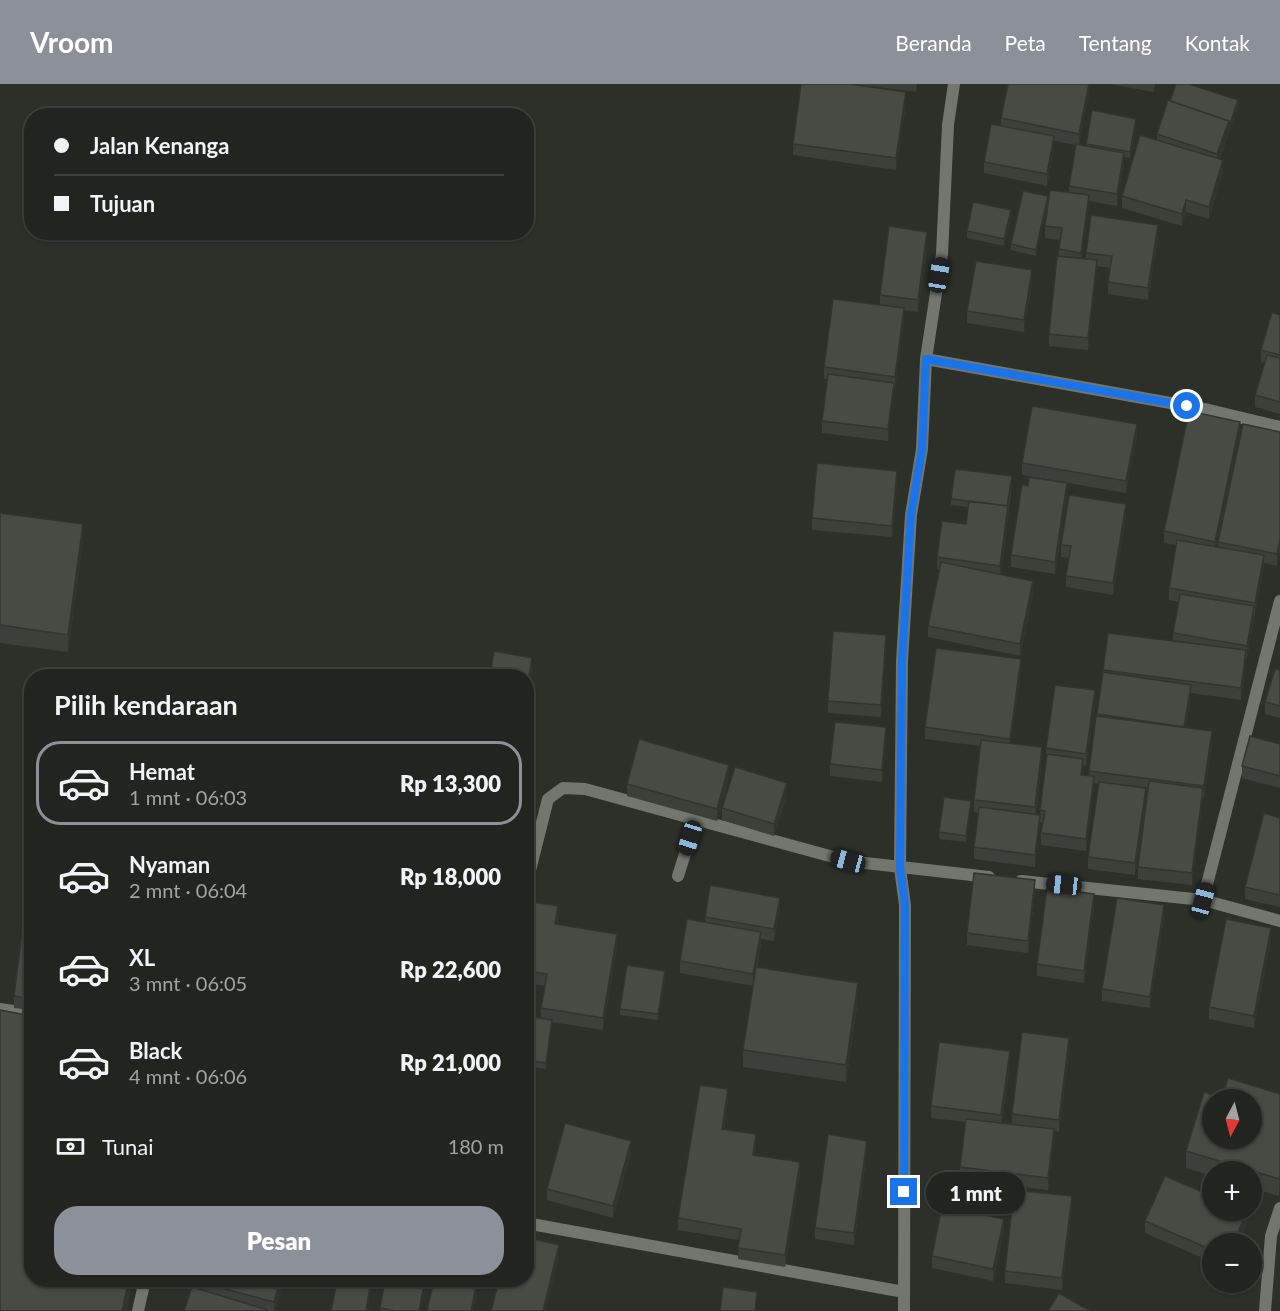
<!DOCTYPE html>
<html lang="id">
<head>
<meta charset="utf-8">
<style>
  :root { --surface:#21241f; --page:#2d302c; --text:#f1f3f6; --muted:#a2a4a4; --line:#3e413d; --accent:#8c9099 }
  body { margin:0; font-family:Lato,sans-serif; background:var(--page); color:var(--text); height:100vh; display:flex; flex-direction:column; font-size:22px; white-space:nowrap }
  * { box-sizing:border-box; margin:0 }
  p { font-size:20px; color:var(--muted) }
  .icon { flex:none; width:33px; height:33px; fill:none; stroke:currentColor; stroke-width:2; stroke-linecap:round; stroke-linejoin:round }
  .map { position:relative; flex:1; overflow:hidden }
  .details { position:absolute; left:24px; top:585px; width:510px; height:618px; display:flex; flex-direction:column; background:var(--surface); border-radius:24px; box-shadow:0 2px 4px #0004,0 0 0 2px var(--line) }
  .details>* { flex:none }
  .top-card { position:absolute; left:24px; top:24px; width:510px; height:132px; border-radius:24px; box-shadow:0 2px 4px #0004,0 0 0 2px var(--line); display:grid; align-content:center; height:132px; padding:0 30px; background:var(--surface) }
  .needle { width:39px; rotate:187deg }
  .controls { position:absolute; left:1202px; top:1005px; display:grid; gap:12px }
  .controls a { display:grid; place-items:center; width:60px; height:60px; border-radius:50%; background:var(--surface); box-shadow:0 2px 4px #0004,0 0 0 2px var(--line); font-size:30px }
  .end { position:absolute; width:27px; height:27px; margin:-14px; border:8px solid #1a73e8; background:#fff; box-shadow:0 0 0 3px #fff }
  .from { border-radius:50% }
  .bubble { position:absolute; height:42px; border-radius:21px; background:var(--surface); box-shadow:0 2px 4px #0004,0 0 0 2px var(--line); font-size:20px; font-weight:800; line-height:42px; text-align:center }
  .car { position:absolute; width:18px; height:36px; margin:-18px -9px; border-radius:8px; box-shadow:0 0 4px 2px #0007; background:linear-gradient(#222 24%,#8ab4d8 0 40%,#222 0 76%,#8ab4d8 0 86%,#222 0) }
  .top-card b { display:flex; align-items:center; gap:21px; height:57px; font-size:22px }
  .top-card b+b { border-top:2px solid var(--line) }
  .top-card i { width:15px; height:15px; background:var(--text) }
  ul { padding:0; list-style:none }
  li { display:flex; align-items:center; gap:18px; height:84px; margin:0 12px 9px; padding:0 18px; border:3px solid transparent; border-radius:24px }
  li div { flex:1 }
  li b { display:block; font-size:22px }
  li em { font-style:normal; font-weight:800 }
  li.current { border-color:var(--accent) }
  li>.icon { width:54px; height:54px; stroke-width:1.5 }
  h2 { padding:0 30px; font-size:27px; line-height:72px }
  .pay { display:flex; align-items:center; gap:15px; height:66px; padding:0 30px; font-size:22px }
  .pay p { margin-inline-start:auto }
  .primary-button { display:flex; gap:12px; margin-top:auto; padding:12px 30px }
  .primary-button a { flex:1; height:69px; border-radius:24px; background:var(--accent); color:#fff; font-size:24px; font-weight:800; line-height:69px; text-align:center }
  header { display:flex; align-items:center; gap:36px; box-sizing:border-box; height:84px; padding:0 30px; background:var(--accent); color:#fff }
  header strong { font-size:28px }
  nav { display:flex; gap:33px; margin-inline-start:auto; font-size:21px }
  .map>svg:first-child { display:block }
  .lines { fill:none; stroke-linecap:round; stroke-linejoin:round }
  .minor { stroke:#71766e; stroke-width:12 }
  .wall { fill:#3d403a }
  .shaded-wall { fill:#323430 }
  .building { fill:#474b44; stroke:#323430; stroke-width:1.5; fill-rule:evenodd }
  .route { stroke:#1a73e8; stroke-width:8 }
</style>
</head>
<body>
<header>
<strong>Vroom</strong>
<nav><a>Beranda</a><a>Peta</a><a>Tentang</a><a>Kontak</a></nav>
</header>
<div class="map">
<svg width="1280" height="1227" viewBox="0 0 1280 1227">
  <rect width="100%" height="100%" fill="#2c3029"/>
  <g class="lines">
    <path class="minor" d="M926,275L1209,326L1280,343
      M678,792L696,735
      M1021,797L1203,816L1280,837
      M526,802L548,715L563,704L585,705L848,777L989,793
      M1203,816L1280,517
      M0,925L32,930
      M526,1139L904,1208
      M138,1227L145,1196
      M904,1227L905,821L900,784L902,577L911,431L922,365L926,275L942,170L948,41L954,0
      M1265,1227L1271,1152L1280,1124"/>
  </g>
  <path class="wall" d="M853,0H917L916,8Z
    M1008,0H1091L1079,61L1086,62V60L1136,41L1130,74L1124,73V81L1117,122L1089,117L1082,175H1086V169L1158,153L1148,216L1108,210V198L1110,184L1097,182L1088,266L1049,262V250L1060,156L1045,154V142L1069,108V102L1076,61L1054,57V64L1047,102L984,89V78L1001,42V34Z
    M1109,0H1155L1154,8Z
    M906,20L896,86L793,71V60Z
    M1238,22L1220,75L1223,88L1209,135L1186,128L1182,142L1122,124V112L1157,56V50Z
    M1048,119L1036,172L1011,166V160Z
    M1011,132L1004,162L967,154V147Z
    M927,160L918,228L904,226V236L895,304H894L888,357L822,349V337L827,295H824V283L880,221V211Z
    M1032,198L1024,248L967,239V227Z
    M1280,231V330L1255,323V311L1265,279L1261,278V266Z
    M1280,348L1277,482L1264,479L1247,574H1246L1241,616L1191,609L1186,644L1212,659L1204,714L1203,713L1192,801L1138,795V783L1148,706H1146V716L1135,791L1088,785V773L1099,700L1094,699L1086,767L1041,761V749L1043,739L1040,738L1035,783L974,775V763L979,729L974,728V716L980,662L925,655V643L1021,587L1010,660L1042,675L1036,731H1040L1046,676V664L1095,618L1086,682L1083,681L1082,691L1089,692L1103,586L1173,557V549L1178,518L1169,516V504L1176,461L1164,459V447L1240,350L1217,463H1218V458Z
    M1137,352L1126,409L1022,391V379Z
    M897,399L892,453L812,446V434Z
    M1012,399L1001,490L1033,509L1020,572L928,553V542L940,485H937V473L966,440L968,423L951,421V415Z
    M1067,411L1055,490L1011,483V471Z
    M0,429L83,457L68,568L0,559Z
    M1126,432L1113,511L1066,503V492L1069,474L1061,473V461Z
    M886,562L881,633L828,629V617Z
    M1280,586V634L1265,630V618Z
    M886,655L882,698L830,692V680Z
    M1280,660V704L1242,694V682Z
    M729,693L717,737L627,712V700Z
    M787,711L774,752L722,736V724Z
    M971,723L966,758L939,755V748Z
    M1280,734V823L1245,815V803Z
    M32,735V926L14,924V912L27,807H24V795Z
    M1035,808L1028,869L967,861V849Z
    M526,817L558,834L557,840L617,862L603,946L552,938L546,985L526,982V932L541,935V924L545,902L526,899Z
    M1094,822L1084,899L1037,892V880Z
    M780,826L774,857L761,855V860L757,884L858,916L846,998L743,983V966L753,902L680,889V877L705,838V833Z
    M1164,833L1150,924L1102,917V905Z
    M1271,855L1254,944L1209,935V923Z
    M665,894L658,936L620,931V925Z
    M1069,966L1059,1048L1054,1047V1057L1048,1106L960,1095V1083L966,1038L931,1034V1022L1010,979L1002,1039L1012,1040V1030Z
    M1280,1010L1279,1112L1251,1104V1088H1212V1092L1186,1084V1067L1222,1014Z
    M728,1017L724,1045L756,1062L755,1071L800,1090L785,1183L738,1175L739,1156L678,1146V1134Z
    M867,1068L854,1161L815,1155V1144Z
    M631,1069L613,1134L547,1116V1105Z
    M1072,1124L1062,1206L1005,1199V1187Z
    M1145,1137L1247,1139L1212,1160V1178L1145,1149Z
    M1004,1147L993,1197L932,1184V1172Z
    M192,1196H284L275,1227H184L192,1203Z
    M380,1224L421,1227H380Z"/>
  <path class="shaded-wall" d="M1089,0H1091L1079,62V50Z
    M906,8V20L896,86V74Z
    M1238,16V22L1229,49V43Z
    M1136,35V41L1130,74V68Z
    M1229,37V49L1217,82V70Z
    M1054,52V64L1047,102V90Z
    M1124,69V81L1117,122V110Z
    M1223,76V88L1209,135V123Z
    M1089,111V123L1081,181V169Z
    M1048,112V119L1036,172V166Z
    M1186,116V128L1182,142V130Z
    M1011,126V132L1004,162V155Z
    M1158,141V153L1148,216V204Z
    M927,148V160L918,228V216Z
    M1097,176V188L1088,266V254Z
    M1032,186V198L1024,248V236Z
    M904,224V236L895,304V293Z
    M894,299V310L888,357V345Z
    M1240,338V350L1215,470V458Z
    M1137,340V352L1126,409V397Z
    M897,387V399L892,453V442Z
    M1012,392L1008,424V434L1000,494V482Z
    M1067,399V411L1055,490V478Z
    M1126,420V432L1113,511V499Z
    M83,440V457L68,568V551Z
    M1280,456V468L1277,482V470Z
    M1264,471V483L1255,531V519Z
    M1033,497V509L1020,572V560Z
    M1254,522V534L1247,574V562Z
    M886,551V562L881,633V621Z
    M1246,566V578L1241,616V604Z
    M532,574V586L526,621V610Z
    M1021,575V587L1010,666V655Z
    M1191,601V613L1184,654V643Z
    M1095,606V618L1086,682V670Z
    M886,643V655L882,698V686Z
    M1212,647V659L1204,714V702Z
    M1042,663V675L1035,735V723Z
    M729,681V693L717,737V725Z
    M1094,692V704L1086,767V755Z
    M787,699V711L774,752V740Z
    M1146,704V716L1135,791V779Z
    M1203,704V716L1192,801V789Z
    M971,717V723L966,758V752Z
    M1040,731V743L1035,783V771Z
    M1035,796V808L1028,869V857Z
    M1094,810V822L1084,899V887Z
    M780,814V826L774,857V845Z
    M1164,821V833L1150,924V913Z
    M558,822V834L555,851V840Z
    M1271,844V855L1254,944V932Z
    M761,848V860L753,902V890Z
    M617,850V862L603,946V934Z
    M665,887V894L658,936V930Z
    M858,899V916L846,998V981Z
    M552,936V942L546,985V979Z
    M1069,954V966L1059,1048V1036Z
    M1010,967V979L1001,1043V1031Z
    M728,1005V1017L722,1057V1045Z
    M1054,1045V1057L1048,1106V1094Z
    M756,1050V1062L753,1083V1071Z
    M631,1057V1069L613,1134V1122Z
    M867,1057V1068L854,1161V1149Z
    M531,1062V1074L526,1093V1081Z
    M800,1078V1090L785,1183V1171Z
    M1280,1091V1108L1279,1112V1095Z
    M1072,1112V1124L1062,1206V1194Z
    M1247,1127V1139L1238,1160H1233Z
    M1004,1135V1147L993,1197V1185Z
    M559,1161V1173L546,1227H543Z
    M129,1196H133L127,1227H122Z
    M280,1196H284L275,1227H274V1218Z
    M371,1196H373L368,1227H366Z
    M425,1196H428L421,1227H419Z
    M477,1196H480L473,1227H471Z"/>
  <path class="building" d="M801,0H850L906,8L896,74L793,60Z
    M1008,0H1089L1079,50L1001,34Z
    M1176,0H1189L1238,16L1229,43V37L1170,17Z
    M1168,16L1229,37L1217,70L1157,50Z
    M1092,26L1136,35L1130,68L1086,60Z
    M991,40L1054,52L1047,90L984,78Z
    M1140,51L1223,76L1209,123L1186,116L1182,130L1122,112Z
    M1076,60L1124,69L1117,110L1069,102Z
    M1050,106L1089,111L1081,169L1059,165L1062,144L1045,142Z
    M1023,107L1048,112L1036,166L1011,160Z
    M973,118L1011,126L1004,155L967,147Z
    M1091,131L1158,141L1148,204L1108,198L1112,172L1086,169Z
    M889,142L927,148L918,216L880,211Z
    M1057,172L1097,176L1088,254L1049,250Z
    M976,177L1032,186L1024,236L967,227Z
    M833,215L904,224L895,293L824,283Z
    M1272,228L1280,231V271L1261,266Z
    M1267,271L1280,274V318L1255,311Z
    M828,290L894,299L888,345L822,337Z
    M1032,322L1137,340L1126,397L1022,379Z
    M1189,327L1240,338L1215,458L1164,447Z
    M1243,340L1280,348V456L1277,470L1218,458Z
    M817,379L897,387L892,442L812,434Z
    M955,385L1012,392L1007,422L951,415Z
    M1029,393L1067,399L1055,478L1011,471L1022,400L1028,402Z
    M1069,411L1126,420L1113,499L1066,492L1071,462L1061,461Z
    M969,417L1008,422L1000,482L937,473L942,437L966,440Z
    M0,429L83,440L68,551L0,541Z
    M1177,456L1264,471L1255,519L1169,504Z
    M941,478L1033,497L1020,560L928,542Z
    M1180,510L1254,522L1247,562L1173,549Z
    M833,547L886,551L881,621L828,617Z
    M1108,549L1246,566L1241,604L1103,586Z
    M936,564L1021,575L1010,655L925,643Z
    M494,567L532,574L526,610V592H490Z
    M1275,585L1280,586V622L1265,618Z
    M1103,588L1191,601L1184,643L1097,630Z
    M1055,601L1095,606L1086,670L1046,664Z
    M1096,632L1212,647L1204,702L1089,687Z
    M835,638L886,643L882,686L830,680Z
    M1250,652L1280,660V692L1242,682Z
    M639,655L729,681L717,725L627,700Z
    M981,656L1042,663L1035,723L974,716Z
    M1047,670L1083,675L1081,691L1094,692L1086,755L1041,749L1045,727L1040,726Z
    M735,683L787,699L774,740L722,724Z
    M1149,697L1203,704L1192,789L1138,783Z
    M1099,698L1146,704L1135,779L1088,773Z
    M944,713L971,717L966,752L939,748Z
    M979,723L1040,731L1035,771L974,763Z
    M1264,729L1280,734V811L1245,803Z
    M32,735V796L24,795Z
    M974,789L1035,796L1028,857L967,849Z
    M710,801L780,814L774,845L705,833Z
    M28,802L32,803V915L14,912Z
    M1047,804L1094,810L1084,887L1037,880Z
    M1117,814L1164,821L1150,913L1102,905Z
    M526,817L558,822L555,840L617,850L603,934L541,924L547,890L526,887Z
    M687,835L761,848L753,890L680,877Z
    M1226,835L1271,844L1254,932L1209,923Z
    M627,881L665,887L658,930L620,925Z
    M756,883L858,899L846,981L743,966Z
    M0,926L32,932V1196H129L122,1227H0Z
    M526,932L552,936L546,979L526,976Z
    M1022,948L1069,954L1059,1036L1012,1030Z
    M939,958L1010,967L1001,1031L931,1022Z
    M1228,994L1280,1010V1091L1279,1095L1186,1067L1204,1008L1222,1014ZM1212,1016H1251V1054H1212Z
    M700,1001L728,1005L722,1045L756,1050L753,1071L800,1078L785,1171L738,1164L741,1145L678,1134Z
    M966,1035L1054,1045L1048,1094L960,1083Z
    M565,1039L631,1057L613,1122L547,1105Z
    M828,1050L867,1057L854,1149L815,1144Z
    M526,1061L531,1062L526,1081Z
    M1165,1092L1212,1112V1126L1247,1127L1233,1160H1212V1166L1145,1137Z
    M1014,1106L1072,1112L1062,1194L1005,1187Z
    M942,1122L1004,1135L993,1185L932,1172Z
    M526,1153L559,1161L543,1227H491L499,1196H526Z
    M192,1196H280L274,1218Z
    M337,1196H371L366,1227H331Z
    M385,1196H425L419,1227H396L380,1224Z
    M434,1196H477L471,1227H427Z
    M192,1203L268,1226V1227H184Z
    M723,1203L757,1208L755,1227H720Z
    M1059,1209L1090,1227H1048Z"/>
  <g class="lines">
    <path class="route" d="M904,1108L905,821L900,784L902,577L911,431L922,365L926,275L1187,322"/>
  </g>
</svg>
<div class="controls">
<a><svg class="needle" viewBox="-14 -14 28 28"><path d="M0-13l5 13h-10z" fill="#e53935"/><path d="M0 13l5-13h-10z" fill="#a2a4a4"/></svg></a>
<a>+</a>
<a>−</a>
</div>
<i class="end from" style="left:1187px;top:322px"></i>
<i class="end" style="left:904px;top:1108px"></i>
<div class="bubble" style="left:926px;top:1088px;width:99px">1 mnt</div>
<i class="car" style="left:939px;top:191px;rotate:9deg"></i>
<i class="car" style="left:690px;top:754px;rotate:197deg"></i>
<i class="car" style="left:848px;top:777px;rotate:285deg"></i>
<i class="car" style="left:1064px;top:801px;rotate:276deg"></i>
<i class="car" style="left:1203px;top:816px;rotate:15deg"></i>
<div class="top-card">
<b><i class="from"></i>Jalan Kenanga</b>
<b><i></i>Tujuan</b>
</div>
<section class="details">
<h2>Pilih kendaraan</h2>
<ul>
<li class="current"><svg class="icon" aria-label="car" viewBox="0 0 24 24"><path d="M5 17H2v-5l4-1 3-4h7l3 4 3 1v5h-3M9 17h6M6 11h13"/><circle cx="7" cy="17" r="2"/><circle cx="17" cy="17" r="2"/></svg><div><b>Hemat</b><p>1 mnt · 06:03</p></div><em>Rp 13,300</em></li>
<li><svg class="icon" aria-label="car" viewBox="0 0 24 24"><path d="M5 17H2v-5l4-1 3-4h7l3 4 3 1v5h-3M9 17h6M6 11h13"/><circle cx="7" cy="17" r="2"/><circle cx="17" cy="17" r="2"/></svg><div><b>Nyaman</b><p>2 mnt · 06:04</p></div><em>Rp 18,000</em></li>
<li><svg class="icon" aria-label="car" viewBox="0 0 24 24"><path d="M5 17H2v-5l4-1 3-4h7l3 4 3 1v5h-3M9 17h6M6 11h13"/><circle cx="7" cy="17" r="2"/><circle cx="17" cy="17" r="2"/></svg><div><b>XL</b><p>3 mnt · 06:05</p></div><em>Rp 22,600</em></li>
<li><svg class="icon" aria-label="car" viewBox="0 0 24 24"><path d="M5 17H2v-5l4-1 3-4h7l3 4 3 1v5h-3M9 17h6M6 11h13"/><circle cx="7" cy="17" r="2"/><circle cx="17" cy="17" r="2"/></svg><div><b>Black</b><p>4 mnt · 06:06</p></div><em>Rp 21,000</em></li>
</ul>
<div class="pay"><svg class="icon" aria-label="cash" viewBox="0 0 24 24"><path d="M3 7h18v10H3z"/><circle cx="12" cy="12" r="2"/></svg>Tunai<p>180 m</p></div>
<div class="primary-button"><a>Pesan</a></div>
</section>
</div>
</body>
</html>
